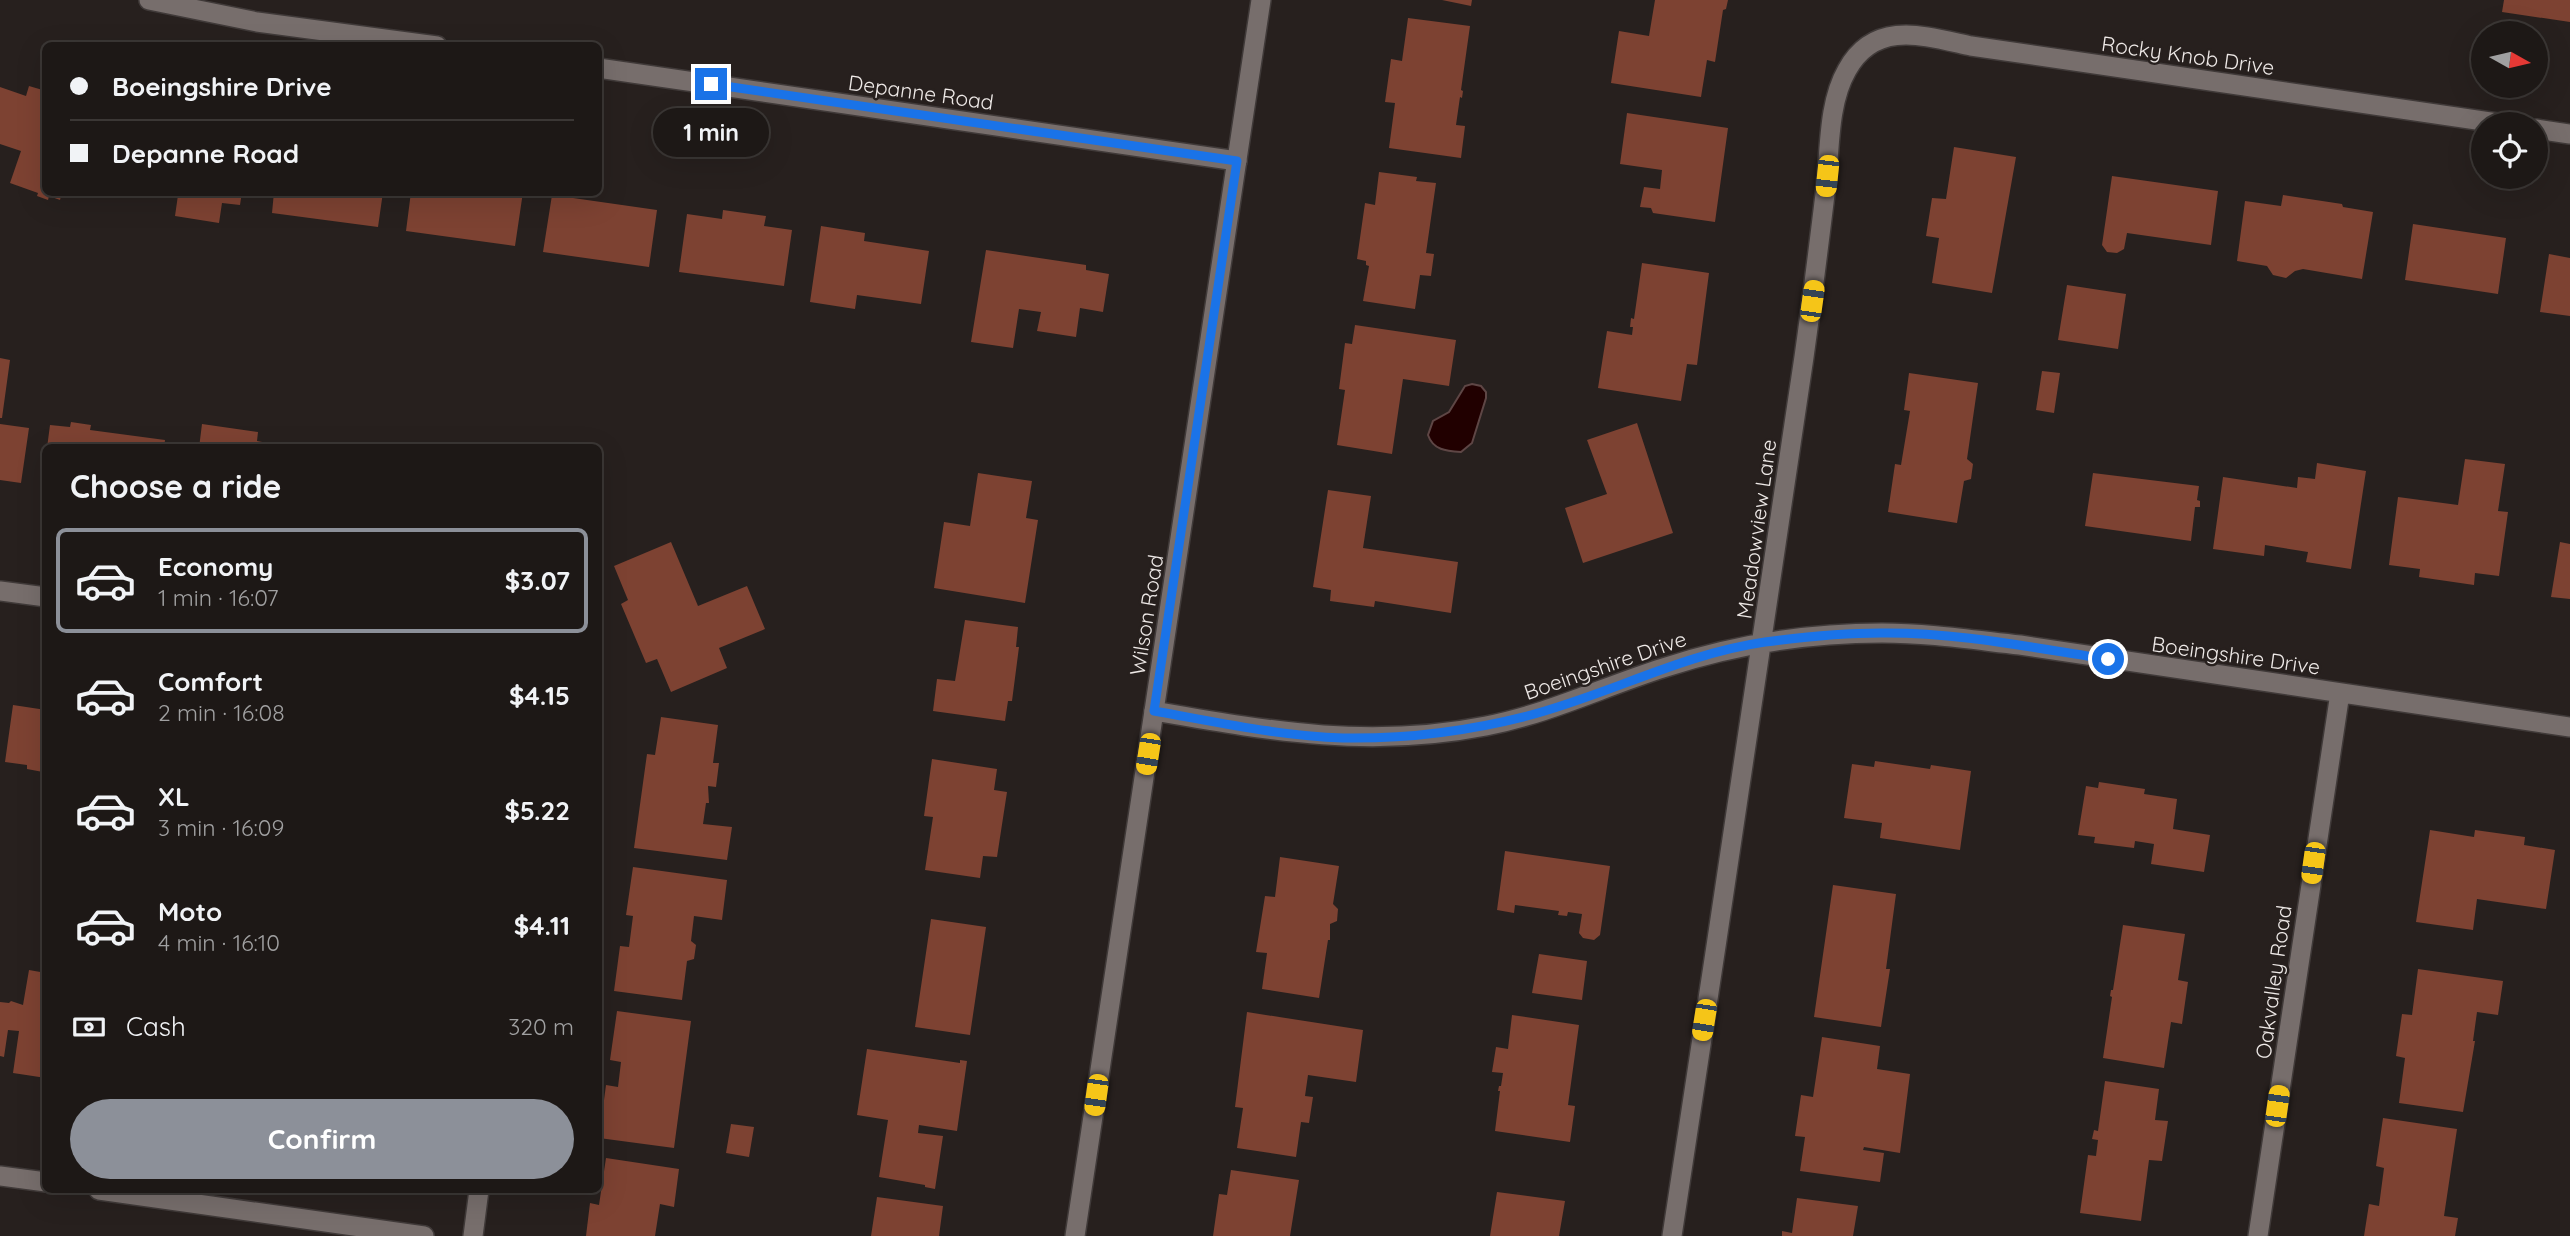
<!DOCTYPE html>
<html lang="en">
<head>
<meta charset="utf-8">
<style>
  :root { --surface:#1d1816; --page:#2a2523; --text:#f1f3f6; --muted:#a0a0a1; --line:#3b3735; --accent:#8c9099 }
  body { margin:0; font-family:Quicksand,sans-serif; background:var(--page); color:var(--text); height:100vh; display:flex; flex-direction:column; font-size:26px; white-space:nowrap }
  * { box-sizing:border-box; margin:0 }
  p { font-size:23px; color:var(--muted) }
  .icon { flex:none; width:38px; height:38px; fill:none; stroke:currentColor; stroke-width:2; stroke-linecap:round; stroke-linejoin:round }
  .map { position:relative; flex:1; overflow:hidden }
  .sheet { position:absolute; left:42px; top:444px; width:560px; height:749px; display:flex; flex-direction:column; background:var(--surface); border-radius:10px; box-shadow:0 7px 28px #0002,0 0 0 2px var(--line) }
  .sheet>* { flex:none }
  .guide { position:absolute; left:42px; top:42px; width:560px; height:154px; border-radius:10px; box-shadow:0 7px 28px #0002,0 0 0 2px var(--line); display:grid; align-content:center; height:154px; padding:0 28px; background:var(--surface) }
  .needle { width:46px; rotate:98deg }
  .fabs { position:absolute; left:2471px; top:21px; display:grid; gap:14px }
  .fabs a { display:grid; place-items:center; width:77px; height:77px; border-radius:50%; background:var(--surface); box-shadow:0 7px 28px #0002,0 0 0 2px var(--line); font-size:35px }
  .end { position:absolute; width:32px; height:32px; margin:-16px; border:9px solid #1a73e8; background:#fff; box-shadow:0 0 0 4px #fff }
  .from { border-radius:50% }
  .bubble { position:absolute; height:49px; border-radius:24px; background:var(--surface); box-shadow:0 7px 28px #0002,0 0 0 2px var(--line); font-size:23px; font-weight:700; line-height:49px; text-align:center }
  .car { position:absolute; width:21px; height:42px; margin:-21px -10px; border-radius:9px; box-shadow:0 0 5px 2px #0007; background:linear-gradient(#f5c518 24%,#345 0 40%,#f5c518 0 76%,#345 0 86%,#f5c518 0) }
  .guide b { display:flex; align-items:center; gap:24px; height:66px; font-size:26px }
  .guide b+b { border-top:2px solid var(--line) }
  .guide i { width:18px; height:18px; background:var(--text) }
  ul { padding:0; list-style:none }
  li { display:flex; align-items:center; gap:21px; height:105px; margin:0 14px 10px; padding:0 14px; border:4px solid transparent; border-radius:10px }
  li div { flex:1 }
  li b { display:block; font-size:26px }
  li em { font-style:normal; font-weight:700 }
  li.current { border-color:var(--accent) }
  li>.icon { width:63px; height:63px; stroke-width:1.5 }
  h2 { padding:0 28px; font-size:32px; line-height:84px }
  .pay { display:flex; align-items:center; gap:18px; height:77px; padding:0 28px; font-size:26px }
  .pay p { margin-inline-start:auto }
  .button { display:flex; gap:14px; margin-top:auto; padding:14px 28px }
  .button a { flex:1; height:80px; border-radius:42px; background:var(--accent); color:#fff; font-size:28px; font-weight:700; line-height:80px; text-align:center }
  .map>svg:first-child { display:block }
  .water { fill:#210000; stroke:#5e4645; stroke-width:2 }
  .building { fill:#7d4232 }
  .lines { fill:none; stroke-linecap:round; stroke-linejoin:round }
  .minor-casing { stroke:#403a39; stroke-width:22 }
  .tertiary-casing { stroke:#403a39; stroke-width:22 }
  .minor { stroke:#776e6c; stroke-width:19 }
  .tertiary { stroke:#776e6c; stroke-width:19 }
  .route { stroke:#1a73e8; stroke-width:9 }
  .labels { text-anchor:middle; dominant-baseline:central; stroke-width:5; stroke-linejoin:round; paint-order:stroke }
  .street-label { font-size:21px; fill:#eee9e7; stroke:#27201e }
</style>
</head>
<body>
<div class="map">
<svg width="2570" height="1236" viewBox="0 0 2570 1236">
  <rect width="100%" height="100%" fill="#27201e"/>
  <path class="water" d="M1472,384L1481,386L1486,392V398L1472,443L1461,452C1446,451 1433,450 1428,435L1433,421L1449,412L1465,386Z"/>
  <path class="building" d="M1442,0H1472L1471,6Z
    M1655,0H1728L1726,9L1723,10L1715,62L1707,60L1701,97L1611,83L1619,31L1649,36Z
    M2504,0H2570V22L2502,12Z
    M1408,18L1470,26L1461,90L1463,91L1462,98L1460,97L1456,125L1465,126L1461,158L1389,148L1395,103L1385,102L1391,59L1402,61Z
    M29,86L46,91V192H62L60,200L49,196L48,200L37,196L38,193L10,183L21,151L0,144V87L26,96Z
    M1627,113L1728,128L1715,222L1653,213L1651,208L1640,207L1644,187L1660,189L1662,170L1620,164Z
    M1954,147L2016,157L1992,293L1932,283L1939,238L1926,236L1932,198L1946,199Z
    M1379,172L1417,177L1416,181L1436,183L1426,253L1434,254L1431,276L1420,275L1415,309L1363,301L1369,266L1366,265V261L1357,259L1365,203L1375,205Z
    M2112,176L2218,191L2211,245L2127,233L2124,249L2117,253L2107,252L2102,245Z
    M170,192H242L240,205L222,203L219,223L175,216L178,195Z
    M274,192H383L378,227L272,213Z
    M411,192H523L515,246L406,231Z
    M552,195L657,210L649,267L543,252Z
    M2283,195L2342,204L2343,207L2373,212L2362,279L2303,269L2295,271L2286,278L2273,275L2267,266L2237,261L2245,201L2281,206Z
    M723,210L766,216L764,226L792,230L784,286L679,272L687,214L722,219Z
    M2413,224L2506,238L2498,294L2405,280Z
    M821,226L865,233L864,241L929,251L921,304L857,295L855,309L810,302Z
    M986,250L1086,265V270L1109,274L1103,312L1080,308L1076,337L1037,331L1041,312L1019,309L1013,348L971,342Z
    M2549,254L2570,258V316L2540,312Z
    M1642,263L1709,273L1697,365L1687,364L1681,401L1598,388L1607,331L1632,335L1633,327H1630L1631,318L1634,319Z
    M2067,285L2126,294L2118,349L2058,340Z
    M1355,325L1456,340L1449,386L1403,379L1392,454L1337,445L1345,390L1339,389L1345,343L1352,344Z
    M0,358L10,360L2,418H0Z
    M2042,371L2060,373L2054,413L2036,410Z
    M1909,373L1978,383L1967,459L1973,464L1971,479L1964,481L1957,523L1888,512L1895,464L1901,465L1910,411L1904,410Z
    M71,422L91,425L90,430L165,440L164,448H47L50,425L70,427Z
    M1637,423L1673,533L1583,563L1565,508L1607,494L1587,440Z
    M0,424L29,428L21,483L0,480Z
    M202,424L258,432L257,441L293,448H199Z
    M2465,459L2505,464L2498,511L2508,512L2499,576L2475,573L2474,585L2419,577L2420,569L2389,565L2398,497L2458,505Z
    M2317,463L2366,471L2351,569L2306,562L2308,552L2265,545L2264,556L2213,549L2223,477L2297,488L2298,477L2315,479Z
    M978,473L1032,481L1026,518L1038,520L1025,603L934,588L944,522L970,526Z
    M2093,473L2199,486L2197,500L2200,501V507H2195L2191,541L2085,526Z
    M1328,490L1371,496L1363,548L1458,562L1451,613L1375,601L1374,607L1330,601L1331,590L1313,587Z
    M671,542L698,606L747,586L765,629L719,648L727,668L671,692L657,659L646,663L621,604L628,600L614,566Z
    M2560,542L2570,544V599L2551,597Z
    M965,620L1018,627L1016,647H1019L1012,701H1008L1005,721L933,711L937,679L955,681Z
    M13,705L46,710V769L43,772L27,769V765L5,762Z
    M661,717L718,725L713,763H719L716,787L708,786L709,803H706L703,824L732,827L727,860L634,848L647,754L655,755Z
    M932,759L997,769L994,790L1007,792L997,857L983,856L980,878L925,870L933,817L924,816Z
    M1875,761L1930,769L1931,765L1971,771L1960,850L1880,838L1882,823L1844,818L1852,764L1874,767Z
    M2099,782L2145,789L2144,794L2177,799L2173,829L2210,835L2204,872L2151,864L2154,844L2135,841L2134,848L2094,843L2095,837L2078,835L2086,786L2098,788Z
    M2430,830L2474,837L2475,830L2525,837L2524,845L2555,850L2546,909L2477,899L2473,930L2416,922Z
    M1505,851L1610,866L1600,935L1594,940L1583,938L1579,933L1582,914L1568,912L1567,916L1558,915L1559,911L1515,905L1514,913L1497,910Z
    M1280,857L1339,866L1333,904L1338,909L1337,921L1330,924V940H1328L1319,998L1262,989L1267,953L1256,952L1265,896L1275,897Z
    M633,867L727,880L722,920L694,916L691,941L696,945L694,959L687,961L682,1000L614,991L620,946L629,947L633,916L626,915Z
    M1833,885L1896,894L1886,969H1890L1881,1027L1814,1017Z
    M931,919L986,927L970,1035L915,1027Z
    M2123,925L2185,934L2178,980L2188,982L2182,1024L2171,1022L2164,1068L2103,1058L2112,997L2110,996L2111,990H2113Z
    M1539,954L1587,961L1582,1000L1532,993Z
    M2418,969L2503,981L2498,1015L2477,1012L2473,1041H2475L2463,1112L2399,1103L2405,1058L2396,1056L2402,1014L2412,1015Z
    M29,970L46,973V1078L13,1073L19,1031L8,1030L4,1057L0,1056V1002L9,1003L11,1001L23,1005Z
    M617,1011L691,1021L674,1148L599,1138L606,1085L618,1087L621,1062L610,1060Z
    M1247,1012L1363,1030L1356,1082L1308,1075L1305,1096L1313,1097L1309,1123L1301,1122L1296,1157L1237,1148L1243,1108L1235,1107Z
    M1512,1015L1579,1025L1568,1105L1575,1106L1570,1142L1495,1131L1500,1091H1498L1499,1086H1501L1503,1073L1492,1072L1496,1047L1508,1049Z
    M1822,1037L1880,1046L1877,1069L1910,1074L1900,1153L1864,1147L1863,1150L1884,1153L1880,1182L1800,1171L1805,1137L1795,1136L1801,1095L1813,1097Z
    M867,1049L960,1063V1060L967,1061L957,1131L919,1125L918,1133L943,1136L935,1189L925,1187V1185L879,1177L888,1120L857,1115Z
    M2105,1081L2159,1089L2155,1120L2168,1121L2162,1161L2149,1160L2141,1221L2080,1213L2088,1155L2096,1156L2098,1140L2092,1139L2094,1130L2098,1131Z
    M2383,1118L2457,1129L2444,1216L2458,1218L2455,1236H2364L2369,1204L2379,1206L2384,1168L2376,1166Z
    M731,1124L754,1127L749,1157L726,1153Z
    M606,1158L679,1169L674,1207L660,1204L655,1236H586L590,1203L599,1205Z
    M1231,1170L1299,1180L1290,1236H1213L1219,1194L1227,1195Z
    M1497,1192L1565,1201L1559,1236H1490Z
    M877,1197L943,1206L939,1236H871Z
    M1797,1198L1858,1206L1853,1236H1782V1231L1792,1233Z"/>
  <g class="lines">
    <g class="minor-casing">
      <path id="minor" d="M149,0L257,22L437,46
        M598,68L1237,161
        M2536,129L2570,134
        M0,591L46,597
        M1154,711C1270,731 1369,749 1486,726C1548,714 1603,687 1663,668C1733,645 1808,633 1882,633C1928,633 1974,640 2020,645L2570,727
        M0,1176L46,1182
        M99,1190L424,1236
        M473,1236L479,1190
        M1672,1236C1716,943 1762,651 1804,357C1812,300 1819,244 1826,186C1830,149 1828,103 1847,70C1875,19 1925,36 1971,46L2504,124
        M2258,1236L2340,693"/>
    </g>
    <g class="tertiary-casing">
      <path id="tertiary" d="M1075,1236L1261,0"/>
    </g>
    <use href="#minor" class="minor"/>
    <use href="#tertiary" class="tertiary"/>
  </g>
  <g class="lines">
    <path class="route" d="M711,84L1237,161L1154,711C1217,722 1280,736 1343,738C1405,739 1468,731 1527,716C1608,695 1682,654 1765,642C1803,637 1843,633 1881,633C1957,632 2033,648 2108,659"/>
  </g>
  <g class="labels">
    <g class="street-label">
      <text transform="translate(2188 55) rotate(8)">Rocky Knob Drive</text>
      <text transform="translate(921 92) rotate(8)">Depanne Road</text>
      <text transform="translate(1756 529) rotate(-82)">Meadowview Lane</text>
      <text transform="translate(1146 615) rotate(-81)">Wilson Road</text>
      <text transform="translate(2236 655) rotate(8)">Boeingshire Drive</text>
      <text transform="translate(1605 665) rotate(-19)">Boeingshire Drive</text>
      <text transform="translate(2273 982) rotate(-82)">Oakvalley Road</text>
    </g>
  </g>
</svg>
<div class="fabs">
<a><svg class="needle" viewBox="-14 -14 28 28"><path d="M0-13l5 13h-10z" fill="#e53935"/><path d="M0 13l5-13h-10z" fill="#a0a0a1"/></svg></a>
<a><svg class="icon" aria-label="locate" viewBox="0 0 24 24"><circle cx="12" cy="12" r="6"/><path d="M12 2v4M12 18v4M2 12h4M18 12h4"/></svg></a>
</div>
<i class="end from" style="left:2108px;top:659px"></i>
<i class="end" style="left:711px;top:84px"></i>
<div class="bubble" style="left:653px;top:108px;width:116px">1 min</div>
<i class="car" style="left:1827px;top:176px;rotate:186deg"></i>
<i class="car" style="left:1812px;top:301px;rotate:8deg"></i>
<i class="car" style="left:1148px;top:754px;rotate:189deg"></i>
<i class="car" style="left:2313px;top:863px;rotate:188deg"></i>
<i class="car" style="left:1704px;top:1020px;rotate:189deg"></i>
<i class="car" style="left:1096px;top:1095px;rotate:188deg"></i>
<i class="car" style="left:2277px;top:1106px;rotate:8deg"></i>
<div class="guide">
<b><i class="from"></i>Boeingshire Drive</b>
<b><i></i>Depanne Road</b>
</div>
<section class="sheet">
<h2>Choose a ride</h2>
<ul>
<li class="current"><svg class="icon" aria-label="car" viewBox="0 0 24 24"><path d="M5 17H2v-5l4-1 3-4h7l3 4 3 1v5h-3M9 17h6M6 11h13"/><circle cx="7" cy="17" r="2"/><circle cx="17" cy="17" r="2"/></svg><div><b>Economy</b><p>1 min · 16:07</p></div><em>$3.07</em></li>
<li><svg class="icon" aria-label="car" viewBox="0 0 24 24"><path d="M5 17H2v-5l4-1 3-4h7l3 4 3 1v5h-3M9 17h6M6 11h13"/><circle cx="7" cy="17" r="2"/><circle cx="17" cy="17" r="2"/></svg><div><b>Comfort</b><p>2 min · 16:08</p></div><em>$4.15</em></li>
<li><svg class="icon" aria-label="car" viewBox="0 0 24 24"><path d="M5 17H2v-5l4-1 3-4h7l3 4 3 1v5h-3M9 17h6M6 11h13"/><circle cx="7" cy="17" r="2"/><circle cx="17" cy="17" r="2"/></svg><div><b>XL</b><p>3 min · 16:09</p></div><em>$5.22</em></li>
<li><svg class="icon" aria-label="car" viewBox="0 0 24 24"><path d="M5 17H2v-5l4-1 3-4h7l3 4 3 1v5h-3M9 17h6M6 11h13"/><circle cx="7" cy="17" r="2"/><circle cx="17" cy="17" r="2"/></svg><div><b>Moto</b><p>4 min · 16:10</p></div><em>$4.11</em></li>
</ul>
<div class="pay"><svg class="icon" aria-label="cash" viewBox="0 0 24 24"><path d="M3 7h18v10H3z"/><circle cx="12" cy="12" r="2"/></svg>Cash<p>320 m</p></div>
<div class="button"><a>Confirm</a></div>
</section>
</div>
</body>
</html>
